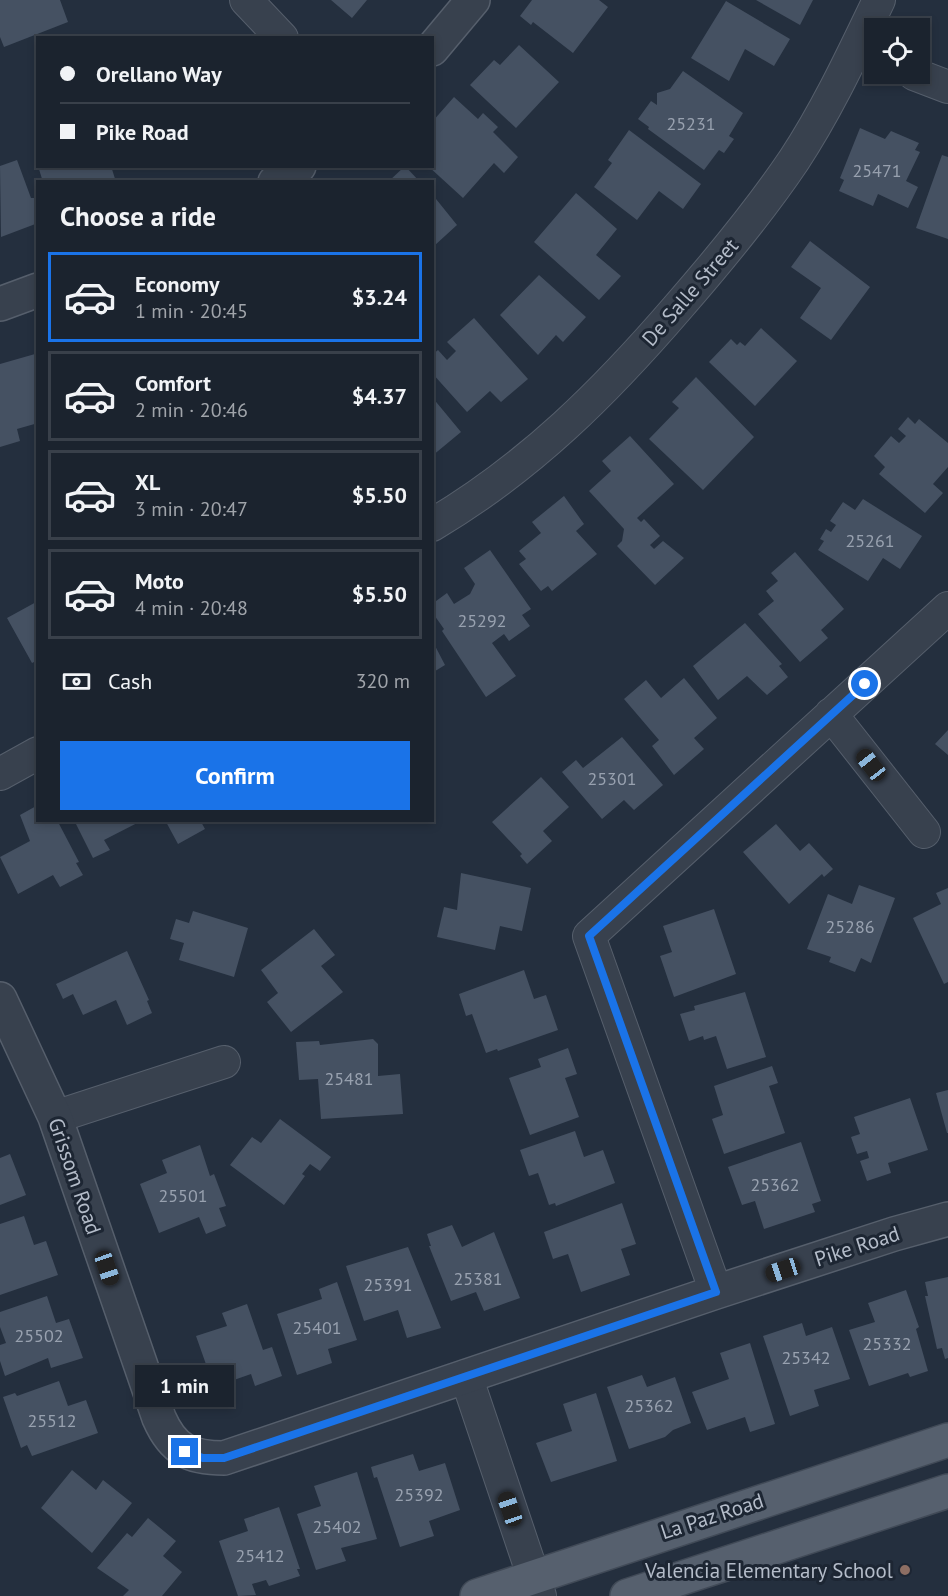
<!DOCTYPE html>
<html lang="en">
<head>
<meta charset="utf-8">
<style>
  :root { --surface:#1b232e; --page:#242b36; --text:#f1f3f6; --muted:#a0a4aa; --line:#39404a; --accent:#1a73e8 }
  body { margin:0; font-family:"PT Sans",sans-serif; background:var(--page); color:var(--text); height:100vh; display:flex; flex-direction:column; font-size:22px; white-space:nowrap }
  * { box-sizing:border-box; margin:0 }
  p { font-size:20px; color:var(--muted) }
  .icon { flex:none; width:33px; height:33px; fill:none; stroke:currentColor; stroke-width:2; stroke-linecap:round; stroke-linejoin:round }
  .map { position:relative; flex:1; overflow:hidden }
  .details { position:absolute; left:36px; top:180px; width:398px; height:642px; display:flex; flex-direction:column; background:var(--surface); border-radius:0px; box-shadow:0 3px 9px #0003,0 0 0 2px var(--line) }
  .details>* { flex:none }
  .guide { position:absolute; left:36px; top:36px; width:398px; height:132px; border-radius:0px; box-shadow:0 3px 9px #0003,0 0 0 2px var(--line); display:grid; align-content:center; height:132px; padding:0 24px; background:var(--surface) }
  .fabs { position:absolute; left:864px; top:18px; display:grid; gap:12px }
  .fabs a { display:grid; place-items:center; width:66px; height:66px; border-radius:0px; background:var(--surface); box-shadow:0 3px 9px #0003,0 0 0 2px var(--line); font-size:30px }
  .end { position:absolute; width:27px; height:27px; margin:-14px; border:8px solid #1a73e8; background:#fff; box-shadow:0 0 0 3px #fff }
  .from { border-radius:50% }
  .bubble { position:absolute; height:42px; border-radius:0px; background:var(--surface); box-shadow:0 3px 9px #0003,0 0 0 2px var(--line); font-size:20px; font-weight:700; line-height:42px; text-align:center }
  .car { position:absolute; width:18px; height:36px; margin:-18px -9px; border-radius:8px; box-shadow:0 0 4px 2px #0007; background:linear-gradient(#222 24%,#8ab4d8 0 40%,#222 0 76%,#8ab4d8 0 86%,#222 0) }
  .guide b { display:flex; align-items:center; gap:21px; height:57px; font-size:22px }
  .guide b+b { border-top:2px solid var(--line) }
  .guide i { width:15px; height:15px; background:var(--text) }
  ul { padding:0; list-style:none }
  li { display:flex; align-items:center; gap:18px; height:90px; margin:0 12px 9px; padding:0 12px; border:3px solid var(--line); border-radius:0px }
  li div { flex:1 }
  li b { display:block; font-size:22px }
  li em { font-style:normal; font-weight:700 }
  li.on { border-color:var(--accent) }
  li>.icon { width:54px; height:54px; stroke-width:1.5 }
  h2 { padding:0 24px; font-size:27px; line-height:72px }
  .pay { display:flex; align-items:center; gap:15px; height:66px; padding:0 24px; font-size:22px }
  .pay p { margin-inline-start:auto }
  .button { display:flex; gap:12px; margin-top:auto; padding:12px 24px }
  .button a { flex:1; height:69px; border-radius:0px; background:var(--accent); color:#fff; font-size:24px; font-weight:700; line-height:69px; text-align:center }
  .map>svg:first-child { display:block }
  .building { fill:#455162 }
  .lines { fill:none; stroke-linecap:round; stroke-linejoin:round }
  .minor-casing { stroke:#565f6c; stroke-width:34 }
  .tertiary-casing { stroke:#565f6c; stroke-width:36 }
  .primary-casing { stroke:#414a57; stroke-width:36 }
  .minor { stroke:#38414e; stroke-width:32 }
  .tertiary { stroke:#38414e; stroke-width:33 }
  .primary { stroke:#56606e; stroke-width:33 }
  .route { stroke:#1a73e8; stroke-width:8 }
  .education-dot { fill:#8d6e63; stroke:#1d2633; stroke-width:2 }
  .labels { text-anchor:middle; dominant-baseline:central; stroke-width:6; stroke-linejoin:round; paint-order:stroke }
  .number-label { font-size:18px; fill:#98a1af }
  .street-label { font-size:21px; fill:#b4bcc9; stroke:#1d2633 }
  .poi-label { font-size:21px; fill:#b4bcc9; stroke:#1d2633; text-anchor:end }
</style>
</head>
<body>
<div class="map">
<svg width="948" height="1596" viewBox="0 0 948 1596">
  <rect width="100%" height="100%" fill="#242f3e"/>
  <path class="building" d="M0,0H60L68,22L4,47L0,37Z
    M331,0H367L352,18Z
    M532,0H599L608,7L573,53L533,22L531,25L520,16Z
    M756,0H813L800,25Z
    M726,1L790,39L774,66L745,49L729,81L691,58Z
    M519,45L559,82L516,128L470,85L494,60L500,65Z
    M683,71L743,113L729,136L734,139L724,153L719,150L704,170L648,129L649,127L638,119L651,101L657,105V93L670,89Z
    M454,97L478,119L483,113L498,127L493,132L518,157L504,173L494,163L463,198L428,166H432V122Z
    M860,128L885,139L891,131L919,143L915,150L920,152L906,181L918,187L908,208L878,194L873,206L839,191L844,180L840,178Z
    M629,130L701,184L683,209L659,191L637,220L594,187L612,163L608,160Z
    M942,155L948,157V239L916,228Z
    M17,160L31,198H34L38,207V223L1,237L0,166Z
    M38,166H111L116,182H43Z
    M405,166L420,182H388Z
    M576,193L617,229L596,255L621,276L599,300L534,242Z
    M432,194L457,225L434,246L432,243Z
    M810,241L870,287L831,340L800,318L821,288L791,267Z
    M539,275L586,317L563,342L556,335L538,355L500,315Z
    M474,318L528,379L501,402L490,391L467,412L432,373L436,369L432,364V355L438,350L447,360L456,351L447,342Z
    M761,328L797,361L755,406L709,362L731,339L737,345L740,342L745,346Z
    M35,354L38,423L17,429L20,441L0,447V364Z
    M696,377L754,437L703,490L649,439L679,408L672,402Z
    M432,397L461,432L432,456Z
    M908,417L915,424L919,419L948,443V467L933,484L943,493L925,513L879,474L885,467L874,456L891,436L899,443L906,436L898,429Z
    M630,436L674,484L637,518L641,522L644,519L660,536L650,545L654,549L663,541L684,558L655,585L617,546L622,541L624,529L589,491L611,471L602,461Z
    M564,496L584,524L576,531L597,554L552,591L548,586L541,591L519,564L526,559L519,551L541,533L532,522Z
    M863,499L922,536L900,569L883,558L868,581L818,550L824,541L820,539L826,529L831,532L836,525L830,521L843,502L855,510Z
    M490,550L531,609L522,615L530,626L509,641L504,634L492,643L516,676L486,697L442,631L444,629L432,612V604L447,593L454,604L470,594L475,584L464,568Z
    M795,552L844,609L821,630L828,638L800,662L758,614L774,601L766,591L778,581L771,573Z
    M38,601V660L32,663L7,618Z
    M745,623L782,664L779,666L788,677L767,695L747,676L718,700L693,666Z
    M432,640L445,665L432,673Z
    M684,678L717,718L694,738L704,749L674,775L652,746L659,740L624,699L646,680L661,698Z
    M948,730V755L935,744Z
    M622,737L663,785L634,810L624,800L602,819L562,772L576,760L583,768Z
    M541,777L569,807L543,831L552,841L527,864L520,856L522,854L492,822Z
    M38,805V820H57L79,862L76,863L83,875L60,887L53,875L18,894L0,857L30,841L20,815Z
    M74,820H143L104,840L110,850L93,858Z
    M165,820H200L205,829L178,844Z
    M776,824L800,851L809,843L833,869L824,877L822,874L789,904L743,852Z
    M461,873L531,888L522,931L500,926L495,950L437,937L444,907L457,910Z
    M859,885L895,898L871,963L861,958L855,972L829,962L831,957L807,949L828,894L852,904Z
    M948,888V982L944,984L913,918L941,904L936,893Z
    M714,909L736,974L674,997L660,956L672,952L663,926Z
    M193,911L248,928L234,977L179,960L184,943L170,939L176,919L189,923Z
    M314,929L335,955L321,966L343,992L291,1032L267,1002L278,993L261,970Z
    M127,951L149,1000L147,1001L152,1013L127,1025L116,1000L83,1015L73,994L63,999L56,984Z
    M524,970L534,999L546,995L558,1030L498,1051L497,1049L486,1053L472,1014L466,1016L459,994Z
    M745,992L766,1057L727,1069L716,1036L704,1040L703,1036L689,1041L680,1014L695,1010L694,1006Z
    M373,1039L378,1044V1076L400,1074L403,1114L321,1119L318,1079L299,1080L296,1042L319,1041L320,1045Z
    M568,1048L577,1074L565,1078L579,1117L530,1135L509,1078L541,1067L538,1059Z
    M772,1066L778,1083L769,1086L785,1133L724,1154L712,1119L723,1115L714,1086Z
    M948,1090V1133H947L936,1093Z
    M910,1098L928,1150L888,1163L891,1173L867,1181L860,1161L869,1158L867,1151L857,1154L851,1137L860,1134L854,1117Z
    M280,1119L331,1157L320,1171L310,1164L302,1174L305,1176L284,1205L230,1165L252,1137L261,1143Z
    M575,1131L584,1157L603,1150L615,1183L556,1206L555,1203L549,1205L538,1173L529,1176L520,1150Z
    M801,1142L821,1201L812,1204L815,1212L764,1229L755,1201L742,1205L728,1167Z
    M200,1145L210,1176L214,1174L226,1206L219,1208L226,1226L206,1234L199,1217L159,1233L140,1184L167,1173L162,1160Z
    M10,1154L26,1195L0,1205V1158Z
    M622,1203L636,1244L621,1249L630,1275L581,1292L568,1254L553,1259L544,1232Z
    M24,1216L34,1245L46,1241L58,1275L0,1295V1224Z
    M452,1225L462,1247L494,1232L520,1298L484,1311L476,1292L451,1301L429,1246H431L427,1234Z
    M408,1247L441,1328L407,1338L398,1310L364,1321L346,1266Z
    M948,1277V1358L945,1359L942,1348L937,1349L925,1296H928L925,1282Z
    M337,1282L357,1340L328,1349L332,1363L297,1375L277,1314L322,1299L319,1289Z
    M906,1290L919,1327L916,1329L928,1371L910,1377L908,1373L869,1386L849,1330L875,1322L868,1303Z
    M47,1296L56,1323L69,1319L83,1358L51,1368L48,1358L5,1376L0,1361V1345L6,1343L0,1327V1312Z
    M247,1304L263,1350L272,1347L282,1376L255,1386L251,1374L214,1387L196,1336L227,1326L222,1313Z
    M802,1323L806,1336L832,1327L850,1379L814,1390L819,1406L790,1416L763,1336Z
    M750,1343L775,1424L750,1432L745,1417L707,1430L692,1392L729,1379L720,1353Z
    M642,1375L647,1387L675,1377L691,1423L673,1430L665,1437L629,1449L607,1387Z
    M59,1381L68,1406L86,1400L98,1433L32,1456L27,1445L21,1448L3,1397L15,1393L17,1396Z
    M596,1393L617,1461L551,1482L536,1443L572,1431L563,1404Z
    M413,1454L419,1471L445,1463L460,1510L429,1521L434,1536L400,1547L377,1477L374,1478L371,1467Z
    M72,1470L96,1490L103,1480L132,1503L92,1553L41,1508Z
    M357,1472L377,1539L341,1548L346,1561L316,1570L297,1514L321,1506L314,1486Z
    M279,1507L300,1569H297L300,1576L269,1586L266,1580L252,1584L256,1595L238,1596L219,1541L248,1531L244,1519Z
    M148,1518L176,1541L163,1556L182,1572L162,1596H123L129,1590L97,1568L127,1533L132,1537Z"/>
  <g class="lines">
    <g class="minor-casing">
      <path id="minor" d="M246,0L282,38
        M914,74L948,87
        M432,525C530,467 605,392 679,306C719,260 759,212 794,160C827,110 853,54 879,0
        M831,714L924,832
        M0,774L38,753
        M55,1117L224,1062
        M716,1292L589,936L948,608
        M466,1376L540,1596"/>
    </g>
    <g class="tertiary-casing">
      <path id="tertiary" d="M432,49L473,0
        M275,182L299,166
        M0,304L38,290
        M0,999L55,1117L159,1418C173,1450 190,1458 224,1458L716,1292L894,1234L948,1219"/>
    </g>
    <g class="primary-casing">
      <path id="primary" d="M477,1596L948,1440
        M627,1596L948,1491"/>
    </g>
    <use href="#minor" class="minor"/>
    <use href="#tertiary" class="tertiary"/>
    <use href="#primary" class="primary"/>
  </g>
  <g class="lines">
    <path class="route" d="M185,1452L203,1458H224L716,1292L589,936L865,684"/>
  </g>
  <circle class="education-dot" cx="905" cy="1570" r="6"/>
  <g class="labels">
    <g class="number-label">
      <text x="691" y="123">25231</text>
      <text x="877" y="170">25471</text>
      <text x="870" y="540">25261</text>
      <text x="482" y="620">25292</text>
      <text x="612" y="778">25301</text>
      <text x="850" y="926">25286</text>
      <text x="349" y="1078">25481</text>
      <text x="775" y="1184">25362</text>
      <text x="183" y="1195">25501</text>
      <text x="478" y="1278">25381</text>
      <text x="388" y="1284">25391</text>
      <text x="317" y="1327">25401</text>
      <text x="39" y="1335">25502</text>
      <text x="887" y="1343">25332</text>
      <text x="806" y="1357">25342</text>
      <text x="649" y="1405">25362</text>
      <text x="52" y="1420">25512</text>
      <text x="419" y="1494">25392</text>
      <text x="337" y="1526">25402</text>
      <text x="260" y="1555">25412</text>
    </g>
    <g class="street-label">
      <text transform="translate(690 292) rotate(-49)">De Salle Street</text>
      <text transform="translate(75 1176) rotate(71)">Grissom Road</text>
      <text transform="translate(857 1246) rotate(-18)">Pike Road</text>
      <text transform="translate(712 1516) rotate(-18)">La Paz Road</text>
    </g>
    <g class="poi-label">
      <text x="893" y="1570">Valencia Elementary School</text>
    </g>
  </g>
</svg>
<div class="fabs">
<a><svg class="icon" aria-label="locate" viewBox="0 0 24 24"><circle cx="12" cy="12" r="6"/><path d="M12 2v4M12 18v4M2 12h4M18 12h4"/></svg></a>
</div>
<i class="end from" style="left:865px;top:684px"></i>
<i class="end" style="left:185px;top:1452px"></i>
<div class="bubble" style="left:135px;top:1365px;width:99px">1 min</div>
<i class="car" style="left:871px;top:765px;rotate:322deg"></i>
<i class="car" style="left:107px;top:1268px;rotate:161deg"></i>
<i class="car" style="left:783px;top:1270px;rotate:252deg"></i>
<i class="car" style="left:510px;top:1509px;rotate:341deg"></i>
<div class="guide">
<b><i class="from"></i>Orellano Way</b>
<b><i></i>Pike Road</b>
</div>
<section class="details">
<h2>Choose a ride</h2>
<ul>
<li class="on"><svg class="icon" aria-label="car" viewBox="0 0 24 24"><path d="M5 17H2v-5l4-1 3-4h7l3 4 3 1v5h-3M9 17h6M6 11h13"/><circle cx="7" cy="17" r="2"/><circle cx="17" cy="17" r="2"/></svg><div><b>Economy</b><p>1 min · 20:45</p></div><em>$3.24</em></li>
<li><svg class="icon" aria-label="car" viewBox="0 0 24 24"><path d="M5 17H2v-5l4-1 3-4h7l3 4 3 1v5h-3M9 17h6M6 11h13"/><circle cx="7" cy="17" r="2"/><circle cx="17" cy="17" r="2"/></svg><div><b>Comfort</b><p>2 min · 20:46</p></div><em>$4.37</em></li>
<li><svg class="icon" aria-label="car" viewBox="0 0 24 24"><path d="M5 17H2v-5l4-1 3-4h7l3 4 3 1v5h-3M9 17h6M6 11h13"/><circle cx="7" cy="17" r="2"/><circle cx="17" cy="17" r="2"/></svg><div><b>XL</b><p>3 min · 20:47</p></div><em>$5.50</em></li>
<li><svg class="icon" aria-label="car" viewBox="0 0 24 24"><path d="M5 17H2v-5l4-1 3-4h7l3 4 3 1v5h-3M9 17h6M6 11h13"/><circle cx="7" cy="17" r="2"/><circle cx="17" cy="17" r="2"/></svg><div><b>Moto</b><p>4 min · 20:48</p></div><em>$5.50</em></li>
</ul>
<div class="pay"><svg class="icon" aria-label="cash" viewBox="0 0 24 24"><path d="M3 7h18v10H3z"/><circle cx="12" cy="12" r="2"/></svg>Cash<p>320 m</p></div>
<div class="button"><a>Confirm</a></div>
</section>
</div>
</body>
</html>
